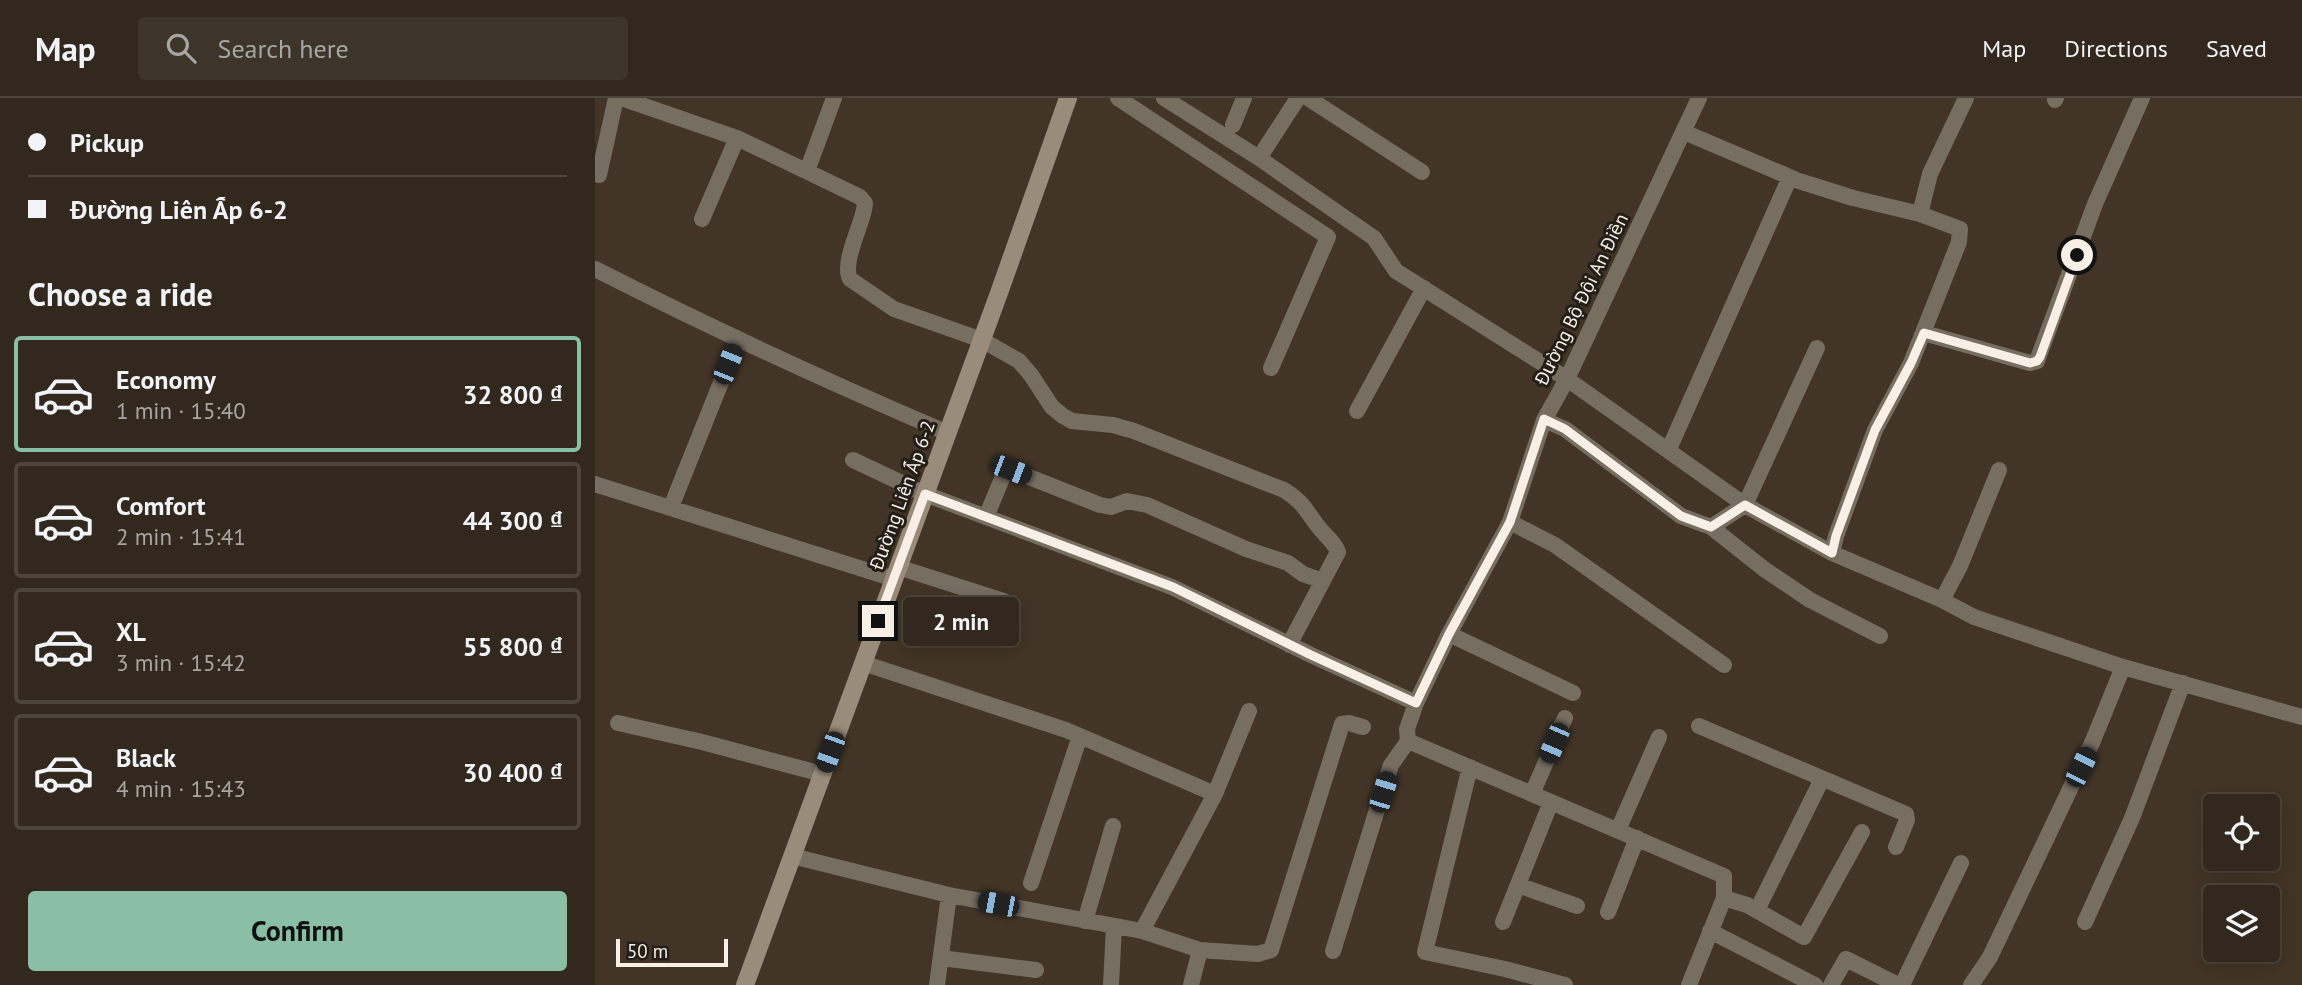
<!DOCTYPE html>
<html lang="en">
<head>
<meta charset="utf-8">
<style>
  :root { --surface:#32281d; --page:#3d342a; --text:#f1f3f6; --muted:#a8a6a4; --line:#4d443b; --accent:#8abfa5 }
  body { margin:0; font-family:"PT Sans",sans-serif; background:var(--page); color:var(--text); height:100vh; display:flex; flex-direction:column; font-size:26px; white-space:nowrap }
  * { box-sizing:border-box; margin:0 }
  p { font-size:23px; color:var(--muted) }
  .icon { flex:none; width:38px; height:38px; fill:none; stroke:currentColor; stroke-width:2; stroke-linecap:round; stroke-linejoin:round }
  .map { position:relative; flex:1; overflow:hidden }
  .panel { display:flex; flex-direction:column; background:var(--surface); width:595px }
  .panel>* { flex:none }
  .guide { display:grid; align-content:center; height:154px; padding:0 28px; background:var(--surface) }
  .tools { position:absolute; left:1608px; top:696px; display:grid; gap:14px }
  .tools a { display:grid; place-items:center; width:77px; height:77px; border-radius:7px; background:var(--surface); box-shadow:0 4px 18px #0003,0 0 0 2px var(--line); font-size:35px }
  .scale { position:absolute; left:21px; bottom:18px; width:112px; box-sizing:border-box; padding-left:7px; border:4px solid #f8efe6; border-top:0; font-size:19px; line-height:24px; white-space:nowrap; color:#f8efe6; -webkit-text-stroke:5px #241e18; paint-order:stroke }
  .end { position:absolute; width:32px; height:32px; margin:-16px; border:9px solid #f8efe6; background:#111; box-shadow:0 0 0 4px #111 }
  .from { border-radius:50% }
  .bubble { position:absolute; height:49px; border-radius:7px; background:var(--surface); box-shadow:0 4px 18px #0003,0 0 0 2px var(--line); font-size:23px; font-weight:600; line-height:49px; text-align:center }
  .car { position:absolute; width:21px; height:42px; margin:-21px -10px; border-radius:9px; box-shadow:0 0 5px 2px #0007; background:linear-gradient(#222 24%,#8ab4d8 0 40%,#222 0 76%,#8ab4d8 0 86%,#222 0) }
  .guide b { display:flex; align-items:center; gap:24px; height:66px; font-size:26px }
  .guide b+b { border-top:2px solid var(--line) }
  .guide i { width:18px; height:18px; background:var(--text) }
  ul { padding:0; list-style:none }
  li { display:flex; align-items:center; gap:21px; height:116px; margin:0 14px 10px; padding:0 14px; border:4px solid var(--line); border-radius:7px }
  li div { flex:1 }
  li b { display:block; font-size:26px }
  li em { font-style:normal; font-weight:600 }
  li.on { border-color:var(--accent) }
  li>.icon { width:63px; height:63px; stroke-width:1.5 }
  h2 { padding:0 28px; font-size:32px; line-height:84px }
  .button { display:flex; gap:14px; margin-top:auto; padding:14px 28px }
  .button a { flex:1; height:80px; border-radius:7px; background:var(--accent); color:#111; font-size:28px; font-weight:600; line-height:80px; text-align:center }
  header { display:flex; align-items:center; gap:42px; box-sizing:border-box; height:98px; padding:0 35px; background:var(--surface); border-bottom:2px solid var(--line) }
  header strong { font-size:33px }
  nav { display:flex; gap:38px; margin-inline-start:auto; font-size:24px }
  .search { width:490px; height:63px; background:var(--page); display:flex; align-items:center; gap:18px; box-sizing:border-box; padding:0 24px; border-radius:7px; color:var(--muted); font-size:26px }
  main { display:flex; flex:1; min-height:0 }
  .map>svg:first-child { display:block }
  .lines { fill:none; stroke-linecap:round; stroke-linejoin:round }
  .street { stroke:#776e62; stroke-width:16 }
  .secondary { stroke:#9a8c7a; stroke-width:18 }
  .route { stroke:#f8efe6; stroke-width:9 }
  .labels { text-anchor:middle; dominant-baseline:central; stroke-width:6; stroke-linejoin:round; paint-order:stroke }
  .street-label { font-size:19px; fill:#f8efe6; stroke:#241e18 }
</style>
</head>
<body>
<header>
<strong>Map</strong>
<div class="search"><svg class="icon" aria-label="search" viewBox="0 0 24 24"><circle cx="10" cy="10" r="6"/><path d="M15 15l6 6"/></svg>Search here</div>
<nav><a>Map</a><a>Directions</a><a>Saved</a></nav>
</header>
<main>
<section class="panel">
<div class="guide">
<b><i class="from"></i>Pickup</b>
<b><i></i>Đường Liên Ấp 6-2</b>
</div>
<h2>Choose a ride</h2>
<ul>
<li class="on"><svg class="icon" aria-label="car" viewBox="0 0 24 24"><path d="M5 17H2v-5l4-1 3-4h7l3 4 3 1v5h-3M9 17h6M6 11h13"/><circle cx="7" cy="17" r="2"/><circle cx="17" cy="17" r="2"/></svg><div><b>Economy</b><p>1 min · 15:40</p></div><em>32 800 ₫</em></li>
<li><svg class="icon" aria-label="car" viewBox="0 0 24 24"><path d="M5 17H2v-5l4-1 3-4h7l3 4 3 1v5h-3M9 17h6M6 11h13"/><circle cx="7" cy="17" r="2"/><circle cx="17" cy="17" r="2"/></svg><div><b>Comfort</b><p>2 min · 15:41</p></div><em>44 300 ₫</em></li>
<li><svg class="icon" aria-label="car" viewBox="0 0 24 24"><path d="M5 17H2v-5l4-1 3-4h7l3 4 3 1v5h-3M9 17h6M6 11h13"/><circle cx="7" cy="17" r="2"/><circle cx="17" cy="17" r="2"/></svg><div><b>XL</b><p>3 min · 15:42</p></div><em>55 800 ₫</em></li>
<li><svg class="icon" aria-label="car" viewBox="0 0 24 24"><path d="M5 17H2v-5l4-1 3-4h7l3 4 3 1v5h-3M9 17h6M6 11h13"/><circle cx="7" cy="17" r="2"/><circle cx="17" cy="17" r="2"/></svg><div><b>Black</b><p>4 min · 15:43</p></div><em>30 400 ₫</em></li>
</ul>
<div class="button"><a>Confirm</a></div>
</section>
<div class="map">
<svg width="1707" height="887" viewBox="0 0 1707 887">
  <rect width="100%" height="100%" fill="#423527"/>
  <g class="lines">
    <path class="street" d="M26,0L142,40L265,99L270,105L269,112C265,131 247,165 255,181L299,211L387,242L424,263L436,277L457,309L468,318L477,323L518,327L539,333L689,392C710,405 711,414 726,432C732,439 740,445 743,454L694,547
      M523,0L733,139L676,270
      M569,0L664,60L779,140L801,173L972,281L1150,407L1237,455L1347,502L1379,519L1528,569L1707,619
      M713,0L827,74
      M1460,2L1461,0
      M638,27L649,0
      M1089,34L1204,83L1258,100L1325,116
      M664,60L703,0
      M212,73L239,0
      M4,77L21,0
      M107,121L142,40
      M0,171C116,230 233,284 353,335
      M1329,235L1435,265L1442,263L1500,106L1547,0
      M762,313L829,190
      M949,322L970,331L1086,418L1116,429L1150,407L1222,250
      M1074,351L1195,79
      M258,362L330,396L577,489L716,557L821,605
      M0,386L299,481
      M76,409L143,242
      M391,419L409,376L416,372L505,407L516,409L532,403L552,407L651,451L693,465L708,476L728,483
      M915,424L960,447L1129,567
      M1116,429L1169,471L1215,502L1285,538
      M1237,455L1241,438L1280,332L1316,265L1364,144L1365,131L1325,116L1335,76L1371,0
      M303,469L409,503C417,513 407,526 403,537
      M1347,502L1365,468L1404,372
      M854,536L978,595
      M268,565L471,632L620,696
      M23,625L107,644L227,676
      M1104,628L1311,716L1312,722L1301,749
      M875,669L830,854L910,871L970,887
      M937,696L970,620
      M1023,732L1064,639
      M197,758L354,797L547,833L620,696L654,613
      M436,785L485,638
      M923,787L982,808
      M1129,800L1152,807L1209,839L1267,734
      M1162,812L1227,681
      M1013,814L1042,740
      M490,823L518,728
      M908,824L956,704
      M1490,824L1537,720L1588,585
      M547,833L605,852L596,887
      M1115,833L1220,887
      M605,852L663,856L676,852L747,626L754,625L768,629
      M738,853L796,667L813,643
      M346,860L441,872
      M342,887L354,797
      M516,887L519,828
      M1094,887L1129,800V778L813,643L812,631L821,605L854,536L915,424L949,322L972,281L1104,0
      M1236,887L1251,861L1303,887
      M1307,887L1366,765
      M1376,887L1395,859L1497,645L1528,569"/>
    <path class="secondary" d="M150,887L404,195L473,0"/>
  </g>
  <g class="lines">
    <path class="route" d="M283,523L330,396L578,489L716,557L821,605L854,536L915,424L949,321L970,331L1086,418L1116,429L1150,407L1237,455L1241,438L1280,332L1316,265L1329,235L1435,265L1442,263L1445,259L1482,157"/>
  </g>
  <g class="labels">
    <g class="street-label">
      <text transform="translate(986 201) rotate(-64)">Đường Bộ Đội An Điền</text>
      <text transform="translate(307 397) rotate(-70)">Đường Liên Ấp 6-2</text>
    </g>
  </g>
</svg>
<div class="tools">
<a><svg class="icon" aria-label="locate" viewBox="0 0 24 24"><circle cx="12" cy="12" r="6"/><path d="M12 2v4M12 18v4M2 12h4M18 12h4"/></svg></a>
<a><svg class="icon" aria-label="layers" viewBox="0 0 24 24"><path d="M12 4l9 5-9 5-9-5zM3 14l9 5 9-5"/></svg></a>
</div>
<div class="scale">50 m</div>
<i class="end from" style="left:1482px;top:157px"></i>
<i class="end" style="left:283px;top:523px"></i>
<div class="bubble" style="left:308px;top:499px;width:116px">2 min</div>
<i class="car" style="left:133px;top:266px;rotate:22deg"></i>
<i class="car" style="left:416px;top:372px;rotate:111deg"></i>
<i class="car" style="left:959px;top:645px;rotate:203deg"></i>
<i class="car" style="left:235px;top:654px;rotate:200deg"></i>
<i class="car" style="left:1486px;top:669px;rotate:26deg"></i>
<i class="car" style="left:788px;top:694px;rotate:17deg"></i>
<i class="car" style="left:403px;top:806px;rotate:281deg"></i>
</div>
</main>
</body>
</html>
